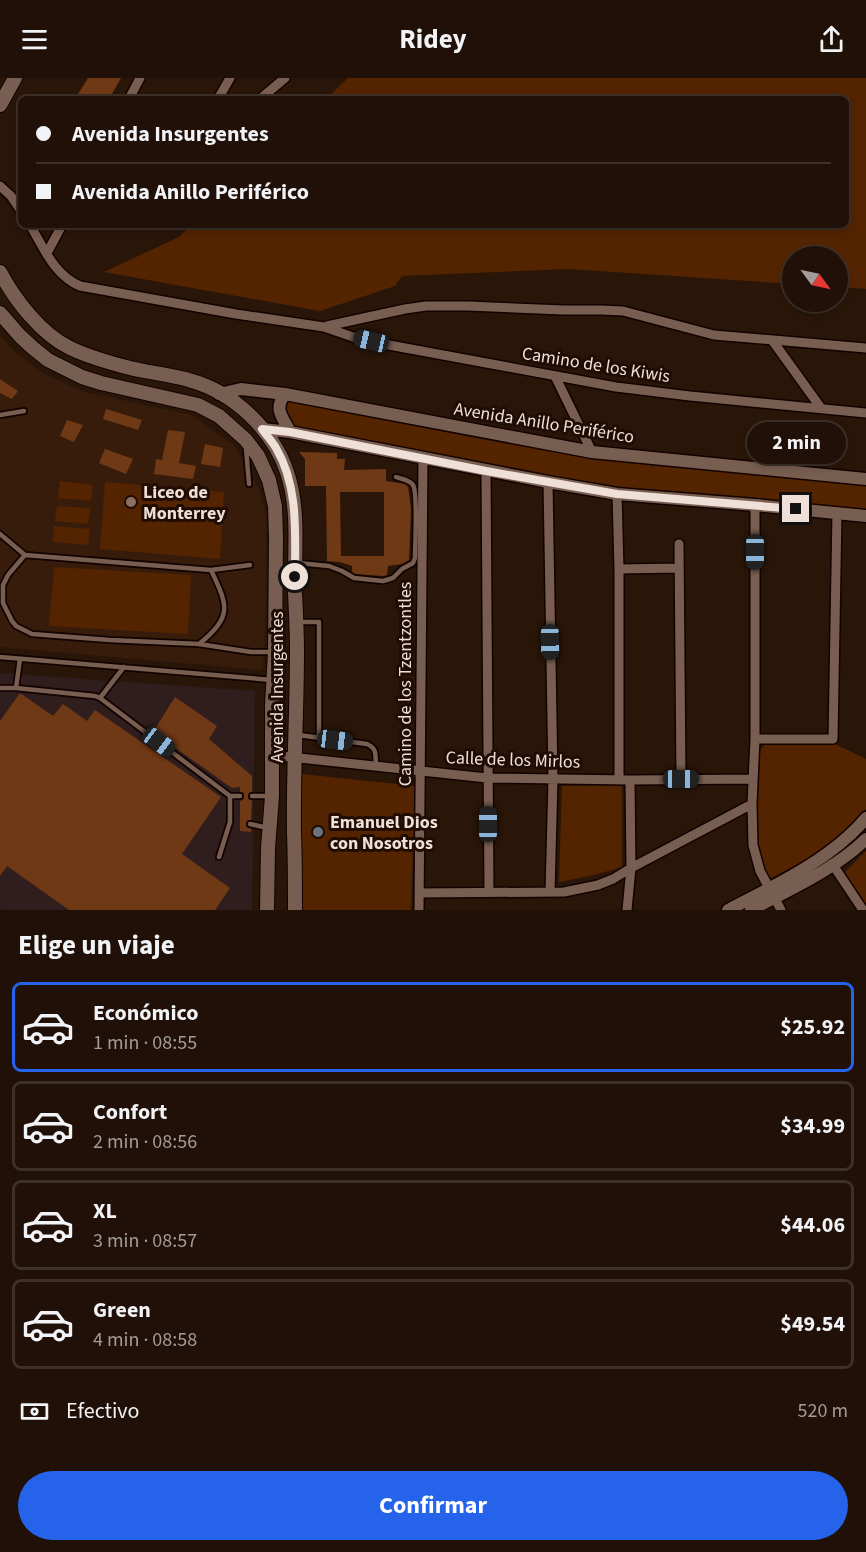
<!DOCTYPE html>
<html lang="es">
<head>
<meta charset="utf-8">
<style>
  :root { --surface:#201007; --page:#281911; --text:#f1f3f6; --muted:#a29d9b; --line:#3d3028; --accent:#2563eb }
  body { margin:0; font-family:"Source Sans 3",sans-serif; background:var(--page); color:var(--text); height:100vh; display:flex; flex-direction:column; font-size:22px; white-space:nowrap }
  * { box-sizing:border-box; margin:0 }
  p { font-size:20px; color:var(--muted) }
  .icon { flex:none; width:33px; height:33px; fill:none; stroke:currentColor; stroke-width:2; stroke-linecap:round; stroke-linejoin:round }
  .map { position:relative; height:832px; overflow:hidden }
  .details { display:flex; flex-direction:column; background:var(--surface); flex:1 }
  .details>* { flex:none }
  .top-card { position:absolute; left:18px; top:18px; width:831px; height:132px; border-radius:9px; box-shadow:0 3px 9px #0003,0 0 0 2px var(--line); display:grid; align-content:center; height:132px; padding:0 18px; background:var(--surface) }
  .needle { width:39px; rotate:123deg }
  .buttons { position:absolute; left:782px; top:168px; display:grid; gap:12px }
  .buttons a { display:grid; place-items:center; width:66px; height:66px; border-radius:50%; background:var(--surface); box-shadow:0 3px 9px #0003,0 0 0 2px var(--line); font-size:30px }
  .end { position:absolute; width:27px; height:27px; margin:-14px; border:8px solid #eedfd7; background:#111; box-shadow:0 0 0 3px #111 }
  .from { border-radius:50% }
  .bubble { position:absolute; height:42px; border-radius:21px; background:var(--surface); box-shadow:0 3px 9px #0003,0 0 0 2px var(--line); font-size:20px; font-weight:700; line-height:42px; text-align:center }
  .car { position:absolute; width:18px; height:36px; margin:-18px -9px; border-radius:8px; box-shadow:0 0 4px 2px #0007; background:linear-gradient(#222 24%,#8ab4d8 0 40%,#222 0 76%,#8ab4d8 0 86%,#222 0) }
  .top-card b { display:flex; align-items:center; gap:21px; height:57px; font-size:22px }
  .top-card b+b { border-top:2px solid var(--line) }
  .top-card i { width:15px; height:15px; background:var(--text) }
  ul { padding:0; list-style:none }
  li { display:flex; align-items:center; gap:18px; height:90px; margin:0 12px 9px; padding:0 6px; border:3px solid var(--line); border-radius:9px }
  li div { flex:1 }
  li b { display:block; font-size:22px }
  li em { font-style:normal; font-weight:700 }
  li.current { border-color:var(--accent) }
  li>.icon { width:54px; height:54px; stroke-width:1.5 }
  h2 { padding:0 18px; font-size:27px; line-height:72px }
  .pay { display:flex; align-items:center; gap:15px; height:66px; padding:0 18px; font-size:22px }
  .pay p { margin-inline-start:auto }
  .primary-button { display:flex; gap:12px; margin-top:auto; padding:12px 18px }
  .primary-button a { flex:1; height:69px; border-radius:36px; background:var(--accent); color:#fff; font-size:24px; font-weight:700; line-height:69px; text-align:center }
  header { display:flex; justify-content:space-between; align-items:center; height:78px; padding:0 18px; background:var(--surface); font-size:27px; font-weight:700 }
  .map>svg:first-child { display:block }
  .built { fill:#371c0b }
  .industrial { fill:#301d1d }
  .green { fill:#542401 }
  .building { fill:#703915; fill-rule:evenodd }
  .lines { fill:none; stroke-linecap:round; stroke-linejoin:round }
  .service-casing { stroke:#120200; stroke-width:8 }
  .minor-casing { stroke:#120200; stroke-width:12 }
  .tertiary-casing { stroke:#120200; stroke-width:15 }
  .secondary-casing { stroke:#120200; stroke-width:16 }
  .service { stroke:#785e50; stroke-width:4.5 }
  .minor { stroke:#785e50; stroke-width:9 }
  .tertiary { stroke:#785e50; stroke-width:12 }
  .secondary { stroke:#785e50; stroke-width:14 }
  .route { stroke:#eedfd7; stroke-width:8 }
  .education-dot { fill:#8d6e63; stroke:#200c02; stroke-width:2 }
  .worship-dot { fill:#6b7280; stroke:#200c02; stroke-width:2 }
  .labels { text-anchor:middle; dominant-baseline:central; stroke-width:6; stroke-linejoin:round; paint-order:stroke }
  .street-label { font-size:18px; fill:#eedfd7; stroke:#200c02 }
  .poi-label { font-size:18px; font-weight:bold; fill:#eedfd7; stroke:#200c02; text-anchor:start }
</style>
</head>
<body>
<header><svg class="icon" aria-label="menu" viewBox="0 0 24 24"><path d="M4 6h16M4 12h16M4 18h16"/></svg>Ridey<svg class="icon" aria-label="share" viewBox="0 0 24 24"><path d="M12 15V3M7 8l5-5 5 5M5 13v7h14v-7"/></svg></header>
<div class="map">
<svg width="866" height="832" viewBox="0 0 866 832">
  <rect width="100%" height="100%" fill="#2a1609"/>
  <path class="built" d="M0,258L13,272L42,295L85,314L191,337L234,367L259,411L266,437V523L263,592L0,569Z"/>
  <path class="industrial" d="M0,595L255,613L252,832H3L0,830Z"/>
  <path class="green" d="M348,0H866V211L837,209V178H792V206L569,191L402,198L395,208L320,233L104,194L179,159L191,147H846V21H326Z
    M287,320L578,377L866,406V433L624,411L592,407L297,351L286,340L284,323Z
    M60,403L93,407L91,423L58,420Z
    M105,404L224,414L220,481L100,471Z
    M57,428L91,430L88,446L55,443Z
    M54,448L90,451L88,467L53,464Z
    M54,489L191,497L188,556L49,548Z
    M835,666L866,681V731L837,761L813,778L769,801L758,777L755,758L758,673L765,667Z
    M302,696L415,708L411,832H301Z
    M622,707V789L594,797L559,804L562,708Z
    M866,773V830L844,795Z"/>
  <path class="building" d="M88,0H121L109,21H75Z
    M0,301L18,313L12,321L0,315Z
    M106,331L142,342L138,352L103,341Z
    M67,342L83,347L74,364L60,358Z
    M168,352L185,354L179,385L196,388L193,401L154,396L156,381L162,382Z
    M205,366L223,370L220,389L201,386Z
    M105,371L133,381L126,396L99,385Z
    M299,374L337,375V381H345L344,392L386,391V403L405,406L408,409L411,431L409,482L402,486L388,488L387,497L383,498L355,496L352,494V488L340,484L327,483L326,408H305V381ZM340,414H384V478H341Z
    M20,615L53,638L63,626L87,643L95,632L221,719L182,776L230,810L215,832H69L7,788L0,798V643Z
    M175,619L217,648L209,661L252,698V714L248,717V721L252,722L251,742L247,743L246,746L247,749L251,751V754L240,753V723L243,722L244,719V715L240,714V709L232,710L153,654Z"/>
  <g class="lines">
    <g class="service-casing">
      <path id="service" d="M0,337L24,333
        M246,370L249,406
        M0,456L25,477L211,492L250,487
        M25,477L8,497L3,507V525L12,543L16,548L32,556L110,562L199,566L251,574H274
        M298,485L329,488L342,493L354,500L383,503L393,500L402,491L413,485L415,480C415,468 418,415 413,407C410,402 401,401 396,399
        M299,544H319V659
        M199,566C233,538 228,528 211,492
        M0,579L273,602
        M20,581L16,610L95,618L100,620L230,718V744L219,779
        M0,610H16
        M100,620L124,589
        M298,657L367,666C378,671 375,678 376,689
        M230,718H240
        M252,718H270
        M250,746L268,750"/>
    </g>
    <g class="minor-casing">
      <path id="minor" d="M129,21L140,0
        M218,21L230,0
        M260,21L285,0
        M0,108L11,118L21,133
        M30,147C44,170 54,197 80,208L236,236L324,249L353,259L389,267L616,309L690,318L866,335
        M47,175L62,147
        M327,248L405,231L426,228H468L563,232H601L623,233L714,257L866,270
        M772,262L821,330
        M555,298L592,374
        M486,393L489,814
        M548,404L553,701L550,814
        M617,416L619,491V702
        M755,427V661L752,726L753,767L760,793L781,832
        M679,466L681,701
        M619,491L679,490
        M755,661H833L837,435
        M271,677L487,700L630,702L753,701
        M833,787L863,832
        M419,815L564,814L598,807L613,801L631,790L752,726
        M419,832L423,381
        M627,832L631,790L630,702"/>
    </g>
    <g class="tertiary-casing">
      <path id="tertiary" d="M219,316L241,311L285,316L592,374L866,401
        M285,316C273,332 283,339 290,354
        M262,351L290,354L548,404L617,416L755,427L866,438
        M728,832C774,808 832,781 866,740
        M751,832C790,811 834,792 866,761"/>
    </g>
    <g class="secondary-casing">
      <path id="secondary" d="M0,27L15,0
        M0,194C15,222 41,256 70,270C89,279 110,285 130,290C151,295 172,297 192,303C234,315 273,352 287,394C300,433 294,474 295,515C296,535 297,554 297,574C297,634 293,695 294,755C295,781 295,806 295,832
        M0,235L20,258L33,270L48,282L82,299L101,305L198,327L219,338L246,362L258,378L269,402L275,428L276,460L275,574L272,628V718L268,770L267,832"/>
    </g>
    <use href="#service" class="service"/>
    <use href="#minor" class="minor"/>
    <use href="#tertiary" class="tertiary"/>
    <use href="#secondary" class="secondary"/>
  </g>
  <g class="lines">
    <path class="route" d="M295,499C295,456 299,409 276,370C272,363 266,357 262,351L290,354L486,393L617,416L796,431"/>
  </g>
  <circle class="education-dot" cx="131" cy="424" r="6"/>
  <circle class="worship-dot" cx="318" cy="754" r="6"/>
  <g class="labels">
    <g class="street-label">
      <text transform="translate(596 287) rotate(9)">Camino de los Kiwis</text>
      <text transform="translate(544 345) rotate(9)">Avenida Anillo Periférico</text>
      <text transform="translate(405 606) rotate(-90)">Camino de los Tzentzontles</text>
      <text transform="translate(277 609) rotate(-90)">Avenida Insurgentes</text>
      <text transform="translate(513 682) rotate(2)">Calle de los Mirlos</text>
    </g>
    <g class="poi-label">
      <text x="143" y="414">Liceo de<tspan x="143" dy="21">Monterrey</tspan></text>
      <text x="330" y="744">Emanuel Dios<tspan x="330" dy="21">con Nosotros</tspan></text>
    </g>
  </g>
</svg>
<div class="buttons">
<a><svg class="needle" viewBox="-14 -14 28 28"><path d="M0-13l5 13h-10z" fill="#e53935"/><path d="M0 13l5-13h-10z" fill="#a29d9b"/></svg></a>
</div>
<i class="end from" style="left:295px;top:499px"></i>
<i class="end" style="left:796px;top:431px"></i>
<div class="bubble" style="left:747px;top:344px;width:99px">2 min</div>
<i class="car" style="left:371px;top:263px;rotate:283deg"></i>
<i class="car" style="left:755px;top:474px;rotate:180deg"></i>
<i class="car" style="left:550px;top:564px;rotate:179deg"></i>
<i class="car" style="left:335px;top:662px;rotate:97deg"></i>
<i class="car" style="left:159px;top:664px;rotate:127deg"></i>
<i class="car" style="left:681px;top:701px;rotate:90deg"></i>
<i class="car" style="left:488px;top:746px;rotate:0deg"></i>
<div class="top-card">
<b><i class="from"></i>Avenida Insurgentes</b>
<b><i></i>Avenida Anillo Periférico</b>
</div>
</div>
<section class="details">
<h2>Elige un viaje</h2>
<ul>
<li class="current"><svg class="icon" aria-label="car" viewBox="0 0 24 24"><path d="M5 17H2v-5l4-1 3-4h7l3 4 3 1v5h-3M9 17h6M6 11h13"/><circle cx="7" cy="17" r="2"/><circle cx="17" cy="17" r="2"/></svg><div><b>Económico</b><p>1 min · 08:55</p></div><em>$25.92</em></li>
<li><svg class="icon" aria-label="car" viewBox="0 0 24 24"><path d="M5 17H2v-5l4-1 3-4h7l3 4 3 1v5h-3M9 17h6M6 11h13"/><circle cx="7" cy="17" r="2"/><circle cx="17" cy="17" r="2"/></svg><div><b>Confort</b><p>2 min · 08:56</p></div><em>$34.99</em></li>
<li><svg class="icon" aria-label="car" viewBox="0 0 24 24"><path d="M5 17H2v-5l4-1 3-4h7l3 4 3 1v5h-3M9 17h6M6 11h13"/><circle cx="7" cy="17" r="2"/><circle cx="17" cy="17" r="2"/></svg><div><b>XL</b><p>3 min · 08:57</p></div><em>$44.06</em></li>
<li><svg class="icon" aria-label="car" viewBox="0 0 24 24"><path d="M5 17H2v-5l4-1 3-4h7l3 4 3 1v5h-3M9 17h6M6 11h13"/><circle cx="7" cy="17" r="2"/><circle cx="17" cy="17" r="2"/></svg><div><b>Green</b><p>4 min · 08:58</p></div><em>$49.54</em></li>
</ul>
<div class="pay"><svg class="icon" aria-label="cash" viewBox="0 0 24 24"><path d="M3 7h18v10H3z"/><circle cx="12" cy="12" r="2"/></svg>Efectivo<p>520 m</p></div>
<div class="primary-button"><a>Confirmar</a></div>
</section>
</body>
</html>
